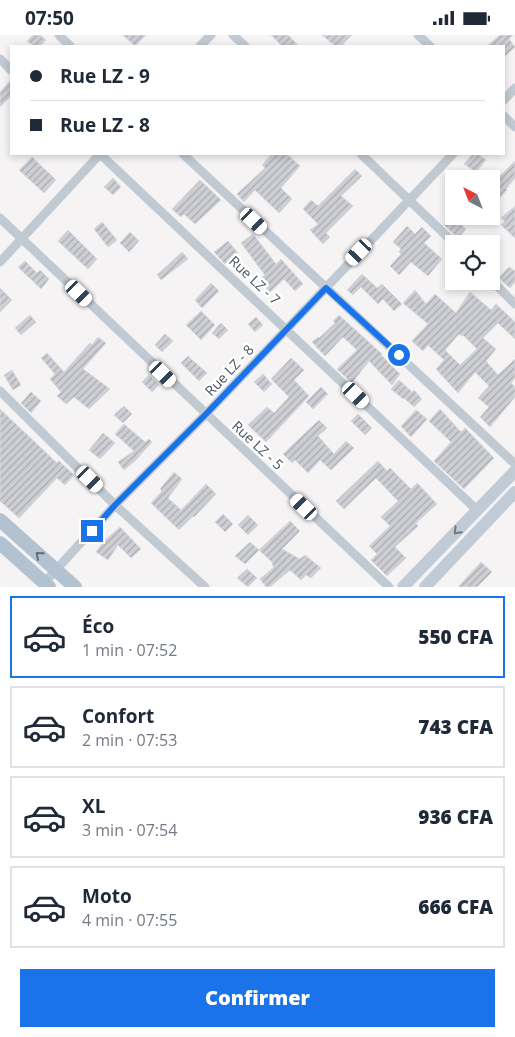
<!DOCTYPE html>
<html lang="fr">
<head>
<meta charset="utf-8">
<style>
  :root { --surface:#fff; --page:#f6f6f7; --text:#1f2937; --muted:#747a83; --line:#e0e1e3; --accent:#1a73e8 }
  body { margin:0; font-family:"Open Sans",sans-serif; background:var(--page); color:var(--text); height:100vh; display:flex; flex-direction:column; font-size:19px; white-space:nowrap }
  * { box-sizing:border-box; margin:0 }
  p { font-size:16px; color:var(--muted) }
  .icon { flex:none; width:28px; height:28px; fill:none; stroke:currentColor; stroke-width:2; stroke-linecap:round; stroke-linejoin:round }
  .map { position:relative; height:552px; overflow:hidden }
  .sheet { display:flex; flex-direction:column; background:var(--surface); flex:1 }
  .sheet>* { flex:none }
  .top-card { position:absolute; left:10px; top:10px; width:495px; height:110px; border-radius:0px; box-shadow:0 2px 8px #0003; display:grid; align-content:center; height:110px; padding:0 20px; background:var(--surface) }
  .needle { width:32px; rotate:318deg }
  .tools { position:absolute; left:445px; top:135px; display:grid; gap:10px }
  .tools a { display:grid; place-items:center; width:55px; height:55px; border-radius:0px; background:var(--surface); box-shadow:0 2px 8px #0003; font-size:25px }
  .end { position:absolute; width:22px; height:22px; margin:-11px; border:6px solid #1a73e8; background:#fff; box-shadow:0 0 0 2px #fff }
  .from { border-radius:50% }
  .car { position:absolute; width:15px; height:30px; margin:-15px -8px; border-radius:6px; box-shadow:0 0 4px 1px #0007; background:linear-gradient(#fff 24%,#345 0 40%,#fff 0 76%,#345 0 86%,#fff 0) }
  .top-card b { display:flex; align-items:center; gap:18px; height:48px; font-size:19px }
  .top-card b+b { border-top:1px solid var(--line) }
  .top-card i { width:12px; height:12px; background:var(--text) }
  ul { padding:9px 0 0; list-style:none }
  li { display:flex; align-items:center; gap:15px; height:82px; margin:0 10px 8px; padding:0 10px; border:2px solid var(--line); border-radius:0px }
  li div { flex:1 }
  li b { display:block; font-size:19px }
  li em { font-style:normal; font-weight:800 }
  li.on { border-color:var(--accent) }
  li>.icon { width:45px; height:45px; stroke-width:1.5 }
  .cta { display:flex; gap:10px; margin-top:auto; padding:10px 20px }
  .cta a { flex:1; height:58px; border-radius:0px; background:var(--accent); color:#fff; font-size:20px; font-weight:800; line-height:58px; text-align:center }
  .status { display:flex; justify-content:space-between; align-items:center; height:35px; padding:0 25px; background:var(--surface); direction:ltr }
  .status svg { height:14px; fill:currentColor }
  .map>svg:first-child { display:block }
  .building { fill:url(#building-hatch); stroke:#d7d9de; fill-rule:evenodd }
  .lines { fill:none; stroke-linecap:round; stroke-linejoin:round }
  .street { stroke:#c1cad2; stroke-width:9 }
  .secondary { stroke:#c1cbd6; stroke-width:12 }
  .primary { stroke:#b3c2d1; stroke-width:14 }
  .oneway { stroke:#6e7984 }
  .oneway2 { stroke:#64717d }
  .route { stroke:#1a73e8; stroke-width:6 }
  .labels { text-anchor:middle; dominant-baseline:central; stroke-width:5; stroke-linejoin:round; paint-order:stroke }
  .street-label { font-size:14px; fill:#4a5661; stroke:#fff }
</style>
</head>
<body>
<div class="status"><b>07:50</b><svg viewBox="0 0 49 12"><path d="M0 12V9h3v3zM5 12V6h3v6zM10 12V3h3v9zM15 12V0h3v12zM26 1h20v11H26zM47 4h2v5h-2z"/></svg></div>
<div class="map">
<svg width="515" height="552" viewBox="0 0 515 552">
  <defs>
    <pattern id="building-hatch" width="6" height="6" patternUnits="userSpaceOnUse" patternTransform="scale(1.25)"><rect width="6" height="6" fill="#cdcfd5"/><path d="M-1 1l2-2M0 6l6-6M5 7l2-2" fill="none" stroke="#a8abb0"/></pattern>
  </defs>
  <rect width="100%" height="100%" fill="#f5f3f3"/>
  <path class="building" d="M33,0H40L46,5L40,11H34L27,6Z
    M123,0H146L135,11Z
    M271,0H288L299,11H282Z
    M322,0H352L341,11H335Z
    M500,0H513L509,4L515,12L504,22V11H487Z
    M11,45V61L0,72V57Z
    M272,119H287L300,131L281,153L292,164L279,178L255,155L244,167L237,159L265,133L262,130Z
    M473,119H478L486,125L476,137L464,129Z
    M32,122L56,145L44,158L19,135Z
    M515,126V143L506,154L507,155L491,172V150Z
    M355,134L362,141L341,161L353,171L326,198L330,202L323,209L310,195L318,189L303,174L311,165L318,171Z
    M113,143L121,152L113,160L104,152Z
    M200,145L221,165L195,189L184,179L181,182L172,174Z
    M515,171V203L501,190L505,186L501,183Z
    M452,181L466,194L458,203L444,190Z
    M102,187L117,205L108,212L94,194Z
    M407,191L415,199L422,192L431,201L424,208L442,224L428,241L411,227L399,240L390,231L401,219L399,217L401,214L393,207Z
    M68,195L97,224L88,234L58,206Z
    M130,197L139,206L129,217L120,208Z
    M253,199L276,229L281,224L303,249L295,256L284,244L270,257L259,245L265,240L241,208Z
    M228,206L238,218L225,229L214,217Z
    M182,217L188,224L161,245L157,240Z
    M25,226L37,238L40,235L49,244L41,254L18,232Z
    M509,232L515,236V247L510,253L499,243Z
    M362,239L377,253L382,249L402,269L394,276L383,264L378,269L361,252L353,260L347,255Z
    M211,248L219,256L202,273L195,265Z
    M0,253L12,265L0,277Z
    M415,255L426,269L435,259L456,278L470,257L491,275L496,269L515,287V304L498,288L483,303L496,314L486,326L498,340L515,324V343L511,348L515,352V362L490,392L480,382L489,372L478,363L489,351L475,337L458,358L436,334L444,325L428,310L423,316L412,306L428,289L403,268ZM459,299L462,301L463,300L477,314L460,330L445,315Z
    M201,276L215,290L201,305L186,290Z
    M30,280L36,287L21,300L15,293Z
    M339,280L382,319L381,320L400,339L392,350L369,326L352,348L337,334L357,315L343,302L325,321L312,307L318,302L319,303L335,288L333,286Z
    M256,282L263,290L255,297L248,289Z
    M221,288L228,295L219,304L212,298Z
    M165,299L173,306L162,317L155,310Z
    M98,302L106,308L83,334L110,354L89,374L74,362L66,369L57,361L61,357L50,344L55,339L41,323L47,318L64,337L90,308L92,310Z
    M188,321L207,338L199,346L181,328Z
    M291,323L304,335L294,345L309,361L266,407L248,390L267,372L274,378L289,362L271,344Z
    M12,335L21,350L13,355L4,340Z
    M263,339L272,349L264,357L254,347Z
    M149,340L159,350L152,357L142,347Z
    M399,345L412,357L414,355L422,364L414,372L404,363L403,364L391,354Z
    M321,352L328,359L313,374L306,367Z
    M31,357L41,366L31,378L21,368Z
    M124,371L132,379L123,388L114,380Z
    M0,374L57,428L59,426L74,440L65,450L57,443L19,483L0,466Z
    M440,374L461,397L465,393L494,423L464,454L434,426L451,407L429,386Z
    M416,375L427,384L411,402L401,391Z
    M358,379L372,393L365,400L351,386Z
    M319,385L327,393L318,401L334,419L346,406L354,413L331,435L320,425L308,438L295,425L292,428L283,419Z
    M124,389L145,407L149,404L152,407L135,426L124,435L118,427L134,416L115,399Z
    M103,398L115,408L100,424L89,415Z
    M378,426L387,436L390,433L411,454L417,448L437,469L416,488L418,491L395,512L406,523L387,541L371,525L377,519L369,511L390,491L381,482L398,466L376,443L344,474L336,466Z
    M174,437L182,444L168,463L181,475L206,449L216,459L194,482L193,481L179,495L151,468L162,456L160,454Z
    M223,479L233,489L225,497L215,487Z
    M248,480L258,490L248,500L238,490Z
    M290,486L300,496L282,514L300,524L305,520L321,533L311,543L306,540L301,545L290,535L270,552H266L260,544L274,532L272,530L273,528L259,515Z
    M120,492L141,514L131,523L118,510L108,525L96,517L103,507Z
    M250,507L259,515L245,529L235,521Z
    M481,527L492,537L477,552H458Z
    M247,534L257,543L248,552L237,543Z"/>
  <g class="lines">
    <path class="street" d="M59,0L70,11
      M233,0L245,11
      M418,0L430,11
      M200,11L211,0
      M0,24L11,35
      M504,65L515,53
      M504,81L515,92
      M100,119L477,475
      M183,119L515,429
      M361,119L455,209
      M0,183L389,552
      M0,227L100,119
      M491,245L515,269
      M0,356L115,470L205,552
      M45,547L115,470L206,379L453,119"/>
    <path class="secondary" d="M403,552L515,436
      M425,552L515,457"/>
    <path class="primary" d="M0,485L75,552
      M0,508L49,552"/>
  </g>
  <defs><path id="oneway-chevron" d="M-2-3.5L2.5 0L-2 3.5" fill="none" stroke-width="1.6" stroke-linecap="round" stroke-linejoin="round" transform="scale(1.25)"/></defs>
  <use class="oneway" href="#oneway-chevron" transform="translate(457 496) rotate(134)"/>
  <use class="oneway2" href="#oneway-chevron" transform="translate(39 520) rotate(-139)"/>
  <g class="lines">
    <path class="route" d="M92,496L115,470L206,379L326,253L399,320"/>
  </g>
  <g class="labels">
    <g class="street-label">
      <text transform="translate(255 245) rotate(43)">Rue LZ - 7</text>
      <text transform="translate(229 335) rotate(-47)">Rue LZ - 8</text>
      <text transform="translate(258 410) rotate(43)">Rue LZ - 5</text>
    </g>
  </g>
</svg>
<div class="tools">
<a><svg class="needle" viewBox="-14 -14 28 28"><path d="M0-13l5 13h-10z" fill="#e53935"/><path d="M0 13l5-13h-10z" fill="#747a83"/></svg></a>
<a><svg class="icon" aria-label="locate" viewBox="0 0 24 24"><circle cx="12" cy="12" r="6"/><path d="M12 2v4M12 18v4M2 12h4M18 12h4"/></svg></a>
</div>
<i class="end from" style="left:399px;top:320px"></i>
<i class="end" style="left:92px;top:496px"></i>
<i class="car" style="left:254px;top:186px;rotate:133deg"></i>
<i class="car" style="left:359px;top:217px;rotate:223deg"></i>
<i class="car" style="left:79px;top:258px;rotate:134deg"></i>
<i class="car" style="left:163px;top:339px;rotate:134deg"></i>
<i class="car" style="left:356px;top:360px;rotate:134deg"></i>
<i class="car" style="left:90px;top:444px;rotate:135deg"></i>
<i class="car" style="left:304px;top:472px;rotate:314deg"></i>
<div class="top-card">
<b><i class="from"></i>Rue LZ - 9</b>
<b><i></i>Rue LZ - 8</b>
</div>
</div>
<section class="sheet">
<ul>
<li class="on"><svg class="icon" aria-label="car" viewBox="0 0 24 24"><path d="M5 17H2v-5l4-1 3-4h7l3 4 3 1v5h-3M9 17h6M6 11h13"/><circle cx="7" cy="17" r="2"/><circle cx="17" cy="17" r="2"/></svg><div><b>Éco</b><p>1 min · 07:52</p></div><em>550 CFA</em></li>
<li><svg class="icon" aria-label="car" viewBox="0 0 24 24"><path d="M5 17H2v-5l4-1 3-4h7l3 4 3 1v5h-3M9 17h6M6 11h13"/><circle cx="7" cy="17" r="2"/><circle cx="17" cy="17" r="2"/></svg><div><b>Confort</b><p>2 min · 07:53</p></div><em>743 CFA</em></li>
<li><svg class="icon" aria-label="car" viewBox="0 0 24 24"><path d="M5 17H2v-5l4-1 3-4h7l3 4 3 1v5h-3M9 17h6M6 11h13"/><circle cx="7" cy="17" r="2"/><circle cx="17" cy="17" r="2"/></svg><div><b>XL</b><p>3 min · 07:54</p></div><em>936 CFA</em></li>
<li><svg class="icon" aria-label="car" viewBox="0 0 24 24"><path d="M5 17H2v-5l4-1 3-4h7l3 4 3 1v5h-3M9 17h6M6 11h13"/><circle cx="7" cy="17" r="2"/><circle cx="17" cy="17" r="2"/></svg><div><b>Moto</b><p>4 min · 07:55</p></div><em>666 CFA</em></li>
</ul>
<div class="cta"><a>Confirmer</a></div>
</section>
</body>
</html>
